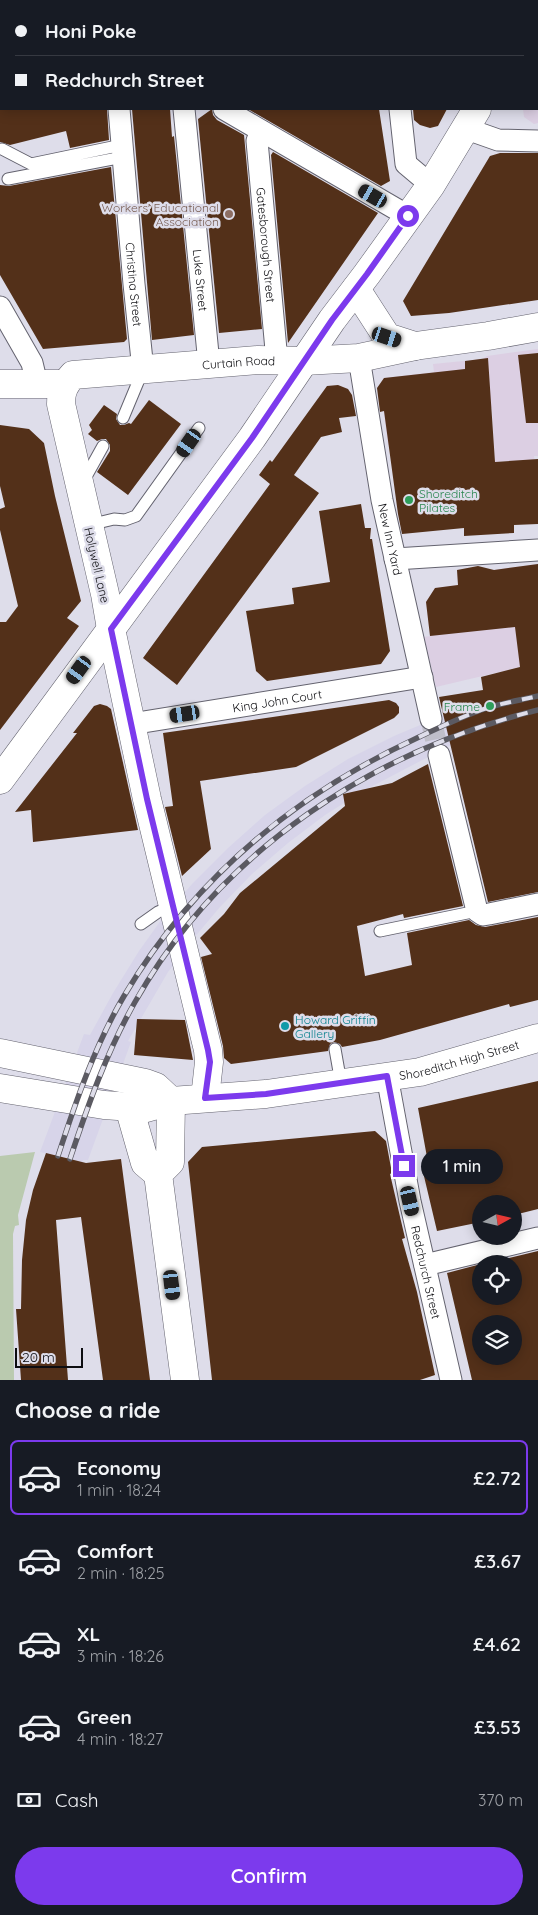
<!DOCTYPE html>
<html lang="en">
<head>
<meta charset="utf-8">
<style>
  :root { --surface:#171b24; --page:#20242c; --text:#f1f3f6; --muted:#9ea1a6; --line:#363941; --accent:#7c3aed }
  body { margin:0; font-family:Quicksand,sans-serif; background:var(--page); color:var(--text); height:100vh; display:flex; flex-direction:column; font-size:19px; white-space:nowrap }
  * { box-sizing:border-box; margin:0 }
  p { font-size:16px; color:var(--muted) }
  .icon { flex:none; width:28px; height:28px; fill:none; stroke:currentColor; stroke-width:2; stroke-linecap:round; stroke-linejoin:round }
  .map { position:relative; height:1380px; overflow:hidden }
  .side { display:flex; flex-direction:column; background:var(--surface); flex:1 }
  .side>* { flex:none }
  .top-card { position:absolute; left:0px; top:0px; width:539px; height:110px; box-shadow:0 2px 12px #0003; display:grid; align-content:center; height:110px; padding:0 15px; background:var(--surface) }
  .needle { width:32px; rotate:82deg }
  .controls { position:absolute; left:472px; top:1195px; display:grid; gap:10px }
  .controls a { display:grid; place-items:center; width:50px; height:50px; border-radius:50%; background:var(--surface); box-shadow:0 2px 12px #0003; font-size:25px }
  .scale { position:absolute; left:15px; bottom:12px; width:68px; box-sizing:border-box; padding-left:5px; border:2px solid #0d0d11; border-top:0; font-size:14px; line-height:18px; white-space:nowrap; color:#0d0d11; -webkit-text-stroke:4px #deddea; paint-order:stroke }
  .end { position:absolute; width:22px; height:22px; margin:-11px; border:6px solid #7c3aed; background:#fff; box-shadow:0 0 0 2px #fff }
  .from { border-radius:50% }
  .bubble { position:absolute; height:35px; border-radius:18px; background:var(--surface); box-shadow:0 2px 12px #0003; font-size:16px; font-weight:600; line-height:35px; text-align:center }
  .car { position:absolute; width:15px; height:30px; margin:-15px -8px; border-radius:6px; box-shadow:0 0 4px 1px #0007; background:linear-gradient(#222 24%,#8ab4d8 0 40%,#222 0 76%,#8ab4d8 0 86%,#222 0) }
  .top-card b { display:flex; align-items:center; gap:18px; height:48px; font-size:19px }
  .top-card b+b { border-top:1px solid var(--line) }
  .top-card i { width:12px; height:12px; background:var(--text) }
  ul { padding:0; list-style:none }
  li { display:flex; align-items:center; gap:15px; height:75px; margin:0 10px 8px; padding:0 5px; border:2px solid transparent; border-radius:8px }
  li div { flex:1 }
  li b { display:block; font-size:19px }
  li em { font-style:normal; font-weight:600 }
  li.active { border-color:var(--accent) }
  li>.icon { width:45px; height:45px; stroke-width:1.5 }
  h2 { padding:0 15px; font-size:22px; line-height:60px }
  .pay { display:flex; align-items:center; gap:12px; height:55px; padding:0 15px; font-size:19px }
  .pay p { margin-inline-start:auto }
  .action { display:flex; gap:10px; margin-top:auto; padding:10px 15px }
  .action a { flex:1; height:58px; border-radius:30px; background:var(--accent); color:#fff; font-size:20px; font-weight:600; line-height:58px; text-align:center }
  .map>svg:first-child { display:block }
  .commercial { fill:#dccfe3 }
  .built { fill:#d7d4e9 }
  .green { fill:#bacaaf }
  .building { fill:#533019; fill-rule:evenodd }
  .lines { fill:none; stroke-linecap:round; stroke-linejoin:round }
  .street-tunnel { stroke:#bfbec9; stroke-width:21; stroke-dasharray:21 11; stroke-linecap:butt }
  .lane-casing { stroke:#64636f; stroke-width:13 }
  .street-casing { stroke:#64636f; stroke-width:23 }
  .secondary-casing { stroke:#64636f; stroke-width:29 }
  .primary-casing { stroke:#64636f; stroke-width:29 }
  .highway-casing { stroke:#64636f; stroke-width:29 }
  .lane { stroke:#fff; stroke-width:11 }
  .street { stroke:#fff; stroke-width:21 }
  .secondary { stroke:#fff; stroke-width:28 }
  .primary { stroke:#fff; stroke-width:28 }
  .highway { stroke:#fff; stroke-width:28 }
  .rail-casing { stroke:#5b5a62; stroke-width:5.5 }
  .rail { stroke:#deddea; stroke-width:4; stroke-dasharray:11; stroke-linecap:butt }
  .route { stroke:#7c3aed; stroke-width:6 }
  .education-dot { fill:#8d6e63; stroke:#deddea; stroke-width:2 }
  .leisure-dot { fill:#2e9e5b; stroke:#deddea; stroke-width:2 }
  .culture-dot { fill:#0f9aa8; stroke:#deddea; stroke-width:2 }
  .labels { text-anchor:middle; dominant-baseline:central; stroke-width:5; stroke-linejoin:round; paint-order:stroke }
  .education-label { font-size:12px; fill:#785e54; stroke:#deddea; text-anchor:end }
  .street-label { font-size:12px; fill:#0d0d11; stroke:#deddea }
  .leisure-label { font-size:12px; fill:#27864d; stroke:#deddea; text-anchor:start }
  .culture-label { font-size:12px; fill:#0d838f; stroke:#deddea; text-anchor:start }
</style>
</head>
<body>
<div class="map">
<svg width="538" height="1380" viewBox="0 0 538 1380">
  <rect width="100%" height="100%" fill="#deddea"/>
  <path class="commercial" d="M538,82V123L534,124L524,117L523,109H538Z
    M538,349V456H534L536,471L510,461L495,462L492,408L454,411L416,442L388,445L380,384L384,378L434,372L433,364L483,359L487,356Z
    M538,564L520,667L436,687L424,637L430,636L426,602L435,588L458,585L457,570L480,567L494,570Z"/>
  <path class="built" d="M444,715L451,745L365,790L325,815L288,843L252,874L220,907L193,939L168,972L128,1041L131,1042L88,1160H83L82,1162L40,1152L84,1034L90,1035L113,993L139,951L164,916L193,883L228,848L265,815L305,786L348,759L394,736Z"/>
  <path class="green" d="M35,1152L18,1215L19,1225L15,1226L13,1234L14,1380H0V1156Z"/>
  <path class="building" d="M0,109H107L109,140L70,148L66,131L10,145L0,142Z
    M132,109H170L172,137L174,136L194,335L152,340Z
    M212,109L213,115L217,120L244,135L262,329L219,333L198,119Z
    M248,109H379L390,181L381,186Z
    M413,109H447L438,126L430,128L420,125L414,120Z
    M273,152L378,213L288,343L271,155Z
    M500,153H538V300L449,313L411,316L403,301L490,156Z
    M111,167L127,339L124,342L43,349L0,275V185L9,186Z
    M538,353V423H526L518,355Z
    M488,358L495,462L538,459V524L514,525V533L464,536V528L402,534L398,514L384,411L380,412L377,388L384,378L465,369V361Z
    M338,385L348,389L352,395L356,416L339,418L342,432L321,437L294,475L319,493L177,685L143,658L270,484L259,475L270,460L272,462L327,386Z
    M149,400L181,424L128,495L97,472L110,451V445L106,439H102L97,441L88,434L92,430L89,425L104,405L117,414L116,419L120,425H124L129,423L131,424Z
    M0,425L29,429L44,443L55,496L81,601L67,618L79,626L0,730V622H6L18,606L0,530V509L5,507L0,486Z
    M361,504L365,528H371L370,539H372L390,651L381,664L267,681L256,671L246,611L294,604L292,588L330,582L319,511Z
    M538,564V892L488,902L439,697L483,690L481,677L520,667L515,627L430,636L426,602L435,588L458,585L457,570L478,566L494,570Z
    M389,700L396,703L399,707V713L394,718L296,767L200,781L211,849L182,876L165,807L173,806L163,733Z
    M100,704L107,706L111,709L138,830L33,842L31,810L15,812L77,733H73L94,706Z
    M428,764L463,906L404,918L403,914L357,926L365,976L412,965L407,933L469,920L476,925L485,927L538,917V1000L510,1007L509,1004L380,1040L342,1047L340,1044L334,1042L330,1044L328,1051L231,1064L224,1058L223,1046L201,957L212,954L200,938L224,914L240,893L345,806L343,794L392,783Z
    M137,1019L185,1020L193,1060L134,1055Z
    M538,1081V1209L514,1215V1204H481V1222L437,1231L423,1172L431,1179L418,1108Z
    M375,1131L386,1141L392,1173L390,1174L405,1238L402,1239L417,1292L435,1375L420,1380H212L188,1162L202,1147Z
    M46,1153L86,1163L121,1159L150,1380H103L81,1217L56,1220L68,1380H21L16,1309H21L22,1260L26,1220L33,1190Z
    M538,1251V1380H472L447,1273L481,1264V1296H514V1264H484ZM481,1324H514V1356H481Z"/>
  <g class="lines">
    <path class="street-tunnel" d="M431,719L439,755"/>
    <g class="lane-casing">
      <path id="lane" d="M2,149L31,164L122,145
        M8,179L123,157
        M123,418L143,370
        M83,482L103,446
        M89,525L114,519L125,520L136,516L199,428
        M141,924L158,912L172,906
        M380,931L477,911
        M335,1049L341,1083"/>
    </g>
    <g class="street-casing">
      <g id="street">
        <path d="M173,0V1"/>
        <path d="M387,0V1"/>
        <path d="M0,76H1"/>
        <path id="s1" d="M119,109L134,284L143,370"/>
        <path id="s2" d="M184,109L209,364"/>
        <path d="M224,109L408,216"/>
        <path d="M400,109L406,164L431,185"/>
        <path d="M464,128L498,140L538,141"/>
        <path id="s3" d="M261,131L257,141L277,361"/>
        <path d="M0,307L32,363L37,384"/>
        <path id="s4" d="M359,358L382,500L431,719"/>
        <path d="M395,559L538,550"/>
        <path id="s5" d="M131,724L422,677"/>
        <path d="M439,755L477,911L483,915L489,914L538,904"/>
        <path id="s6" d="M387,1076L410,1201L451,1380"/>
        <path d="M425,1265L538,1238"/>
      </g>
    </g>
    <g class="secondary-casing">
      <path id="secondary" d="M0,384H64
        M111,629L147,799L208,1050L209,1062L205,1098"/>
    </g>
    <g class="primary-casing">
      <path id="primary" d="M0,1053L145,1083L156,1087L171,1101L170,1162L158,1174
        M129,1107L145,1163L158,1174L185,1380"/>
    </g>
    <g class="highway-casing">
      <g id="highway">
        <path d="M356,289L387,337L415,346"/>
        <path id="s7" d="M111,629L105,594L61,404C61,391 64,385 73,375L258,360L304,361L359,358L415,346L488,336L538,327"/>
        <path d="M0,780L252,438L332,320L367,274L431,185L477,109"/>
        <path id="s8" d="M0,1088L104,1105L146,1108L171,1101L266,1094L420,1072L538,1038"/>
      </g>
    </g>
    <use href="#lane" class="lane"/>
    <use href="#street" class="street"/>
    <use href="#secondary" class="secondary"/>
    <use href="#primary" class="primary"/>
    <use href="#highway" class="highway"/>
    <g class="rail-casing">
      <path id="rail" d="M58,1156C76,1101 95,1045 124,996C194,878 294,795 417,738C440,727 463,716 487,708C503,703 521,700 538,696
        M70,1159C88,1105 107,1051 135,1002C220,851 373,751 538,710"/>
    </g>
    <use href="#rail" class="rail"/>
  </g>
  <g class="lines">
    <path class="route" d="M404,1166L387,1076L266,1094L205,1098L210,1062L208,1050L147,799L111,629L252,438L332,320L367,274L408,216"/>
  </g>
  <circle class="education-dot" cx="229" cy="214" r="5"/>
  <g class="leisure-dot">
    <circle cx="409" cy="500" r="5"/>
    <circle cx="490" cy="706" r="5"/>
  </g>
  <circle class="culture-dot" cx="285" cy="1026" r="5"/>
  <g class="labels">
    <g class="education-label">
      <text x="219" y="207">Workers' Educational<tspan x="219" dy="14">Association</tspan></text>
    </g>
    <g class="street-label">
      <text stroke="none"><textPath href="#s3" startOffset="115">Gatesborough Street</textPath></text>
      <text stroke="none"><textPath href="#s2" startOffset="172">Luke Street</textPath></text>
      <text stroke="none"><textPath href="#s1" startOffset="176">Christina Street</textPath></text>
      <text stroke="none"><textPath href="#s7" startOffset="429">Curtain Road</textPath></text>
      <text stroke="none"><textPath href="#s4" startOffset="184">New Inn Yard</textPath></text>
      <text transform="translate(97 565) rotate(77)">Holywell Lane</text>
      <text stroke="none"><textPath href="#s5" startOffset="148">King John Court</textPath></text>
      <text stroke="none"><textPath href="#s8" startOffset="465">Shoreditch High Street</textPath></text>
      <text stroke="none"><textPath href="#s6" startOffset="200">Redchurch Street</textPath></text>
    </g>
    <g class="leisure-label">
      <text x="419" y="493">Shoreditch<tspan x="419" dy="14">Pilates</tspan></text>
      <text x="480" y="706" text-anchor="end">Frame</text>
    </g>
    <g class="culture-label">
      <text x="295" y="1019">Howard Griffin<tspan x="295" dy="14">Gallery</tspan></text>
    </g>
  </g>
</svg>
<div class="controls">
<a><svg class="needle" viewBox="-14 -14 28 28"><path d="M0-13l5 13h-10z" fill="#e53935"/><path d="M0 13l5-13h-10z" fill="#9ea1a6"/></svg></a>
<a><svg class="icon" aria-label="locate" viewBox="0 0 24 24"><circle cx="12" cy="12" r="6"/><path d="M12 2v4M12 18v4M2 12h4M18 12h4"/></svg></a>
<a><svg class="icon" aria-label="layers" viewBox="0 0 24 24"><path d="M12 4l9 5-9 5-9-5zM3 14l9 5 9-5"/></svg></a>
</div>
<div class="scale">20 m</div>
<i class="end from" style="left:408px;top:216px"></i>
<i class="end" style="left:404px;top:1166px"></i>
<div class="bubble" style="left:421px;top:1149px;width:82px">1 min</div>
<i class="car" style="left:373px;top:196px;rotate:300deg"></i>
<i class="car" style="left:387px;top:337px;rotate:108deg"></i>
<i class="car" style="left:189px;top:443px;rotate:215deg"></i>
<i class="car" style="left:79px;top:670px;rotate:216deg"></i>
<i class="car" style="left:185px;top:714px;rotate:261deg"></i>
<i class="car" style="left:410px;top:1201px;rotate:167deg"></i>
<i class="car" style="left:172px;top:1285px;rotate:173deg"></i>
<div class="top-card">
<b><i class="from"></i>Honi Poke</b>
<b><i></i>Redchurch Street</b>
</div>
</div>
<section class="side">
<h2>Choose a ride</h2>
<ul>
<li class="active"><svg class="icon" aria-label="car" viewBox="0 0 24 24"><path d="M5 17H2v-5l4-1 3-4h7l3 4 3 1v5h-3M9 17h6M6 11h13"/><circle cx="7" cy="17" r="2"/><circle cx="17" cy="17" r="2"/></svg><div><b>Economy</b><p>1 min · 18:24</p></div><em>£2.72</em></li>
<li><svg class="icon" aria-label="car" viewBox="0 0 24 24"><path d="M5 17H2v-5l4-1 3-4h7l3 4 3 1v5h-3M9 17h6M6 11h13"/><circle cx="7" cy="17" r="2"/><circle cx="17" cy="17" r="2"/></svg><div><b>Comfort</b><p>2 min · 18:25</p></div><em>£3.67</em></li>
<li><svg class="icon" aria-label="car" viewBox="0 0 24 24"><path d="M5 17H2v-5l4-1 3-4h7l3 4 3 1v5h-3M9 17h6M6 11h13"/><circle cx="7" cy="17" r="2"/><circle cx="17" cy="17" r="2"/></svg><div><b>XL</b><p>3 min · 18:26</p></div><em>£4.62</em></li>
<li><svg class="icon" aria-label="car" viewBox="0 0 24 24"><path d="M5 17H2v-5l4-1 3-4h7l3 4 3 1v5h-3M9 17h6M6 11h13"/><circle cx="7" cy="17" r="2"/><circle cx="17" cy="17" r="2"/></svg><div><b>Green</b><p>4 min · 18:27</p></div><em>£3.53</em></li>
</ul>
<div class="pay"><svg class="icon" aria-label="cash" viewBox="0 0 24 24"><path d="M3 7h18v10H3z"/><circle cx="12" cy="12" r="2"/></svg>Cash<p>370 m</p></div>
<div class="action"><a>Confirm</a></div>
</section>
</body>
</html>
